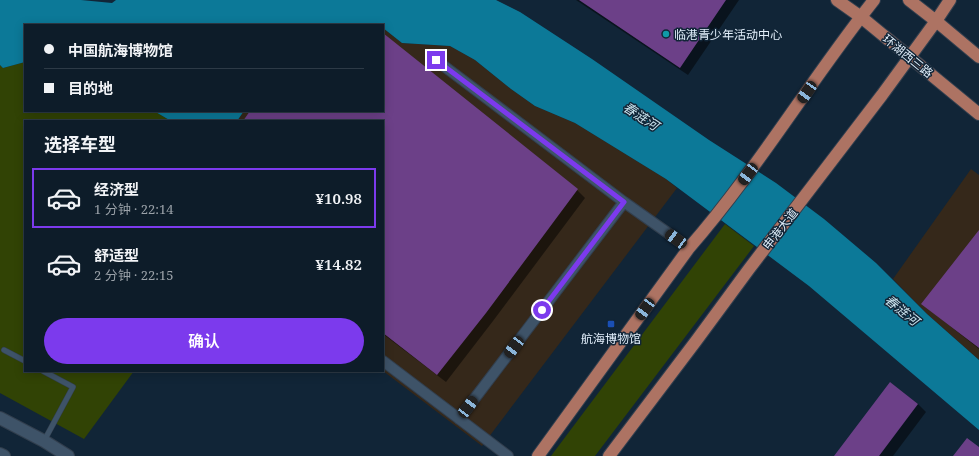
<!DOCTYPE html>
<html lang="zh">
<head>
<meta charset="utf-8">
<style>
  :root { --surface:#0d1c29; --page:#162531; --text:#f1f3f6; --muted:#9aa1a8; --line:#2d3a46; --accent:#7c3aed }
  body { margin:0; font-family:"Noto Serif","Noto Sans SC",serif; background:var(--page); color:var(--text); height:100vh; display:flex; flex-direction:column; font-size:15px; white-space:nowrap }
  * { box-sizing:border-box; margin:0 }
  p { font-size:13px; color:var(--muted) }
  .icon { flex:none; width:22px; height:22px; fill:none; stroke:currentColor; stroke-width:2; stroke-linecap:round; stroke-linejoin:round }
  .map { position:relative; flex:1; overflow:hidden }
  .side { position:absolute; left:24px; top:120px; width:360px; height:252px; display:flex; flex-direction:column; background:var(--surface); border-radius:0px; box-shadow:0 2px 10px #0003,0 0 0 1px var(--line) }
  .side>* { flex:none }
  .top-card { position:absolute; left:24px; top:24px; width:360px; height:88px; border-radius:0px; box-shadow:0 2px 10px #0003,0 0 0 1px var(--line); display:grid; align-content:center; height:88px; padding:0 20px; background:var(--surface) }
  .end { position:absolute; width:18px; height:18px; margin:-9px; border:5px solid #7c3aed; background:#fff; box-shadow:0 0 0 2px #fff }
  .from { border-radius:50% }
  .car { position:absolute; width:12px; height:24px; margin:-12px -6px; border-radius:5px; box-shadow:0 0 3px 1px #0007; background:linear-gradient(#222 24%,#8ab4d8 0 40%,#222 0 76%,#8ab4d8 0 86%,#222 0) }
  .top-card b { display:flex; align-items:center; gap:14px; height:38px; font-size:15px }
  .top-card b+b { border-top:1px solid var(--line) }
  .top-card i { width:10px; height:10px; background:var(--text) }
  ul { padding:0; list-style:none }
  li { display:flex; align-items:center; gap:12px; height:60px; margin:0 8px 6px; padding:0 12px; border:2px solid transparent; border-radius:0px }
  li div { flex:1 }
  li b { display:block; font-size:15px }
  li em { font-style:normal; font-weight:600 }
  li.on { border-color:var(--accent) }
  li>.icon { width:36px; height:36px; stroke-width:1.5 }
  h2 { padding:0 20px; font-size:18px; line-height:48px }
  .cta { display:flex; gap:8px; margin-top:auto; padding:8px 20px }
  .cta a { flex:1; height:46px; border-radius:24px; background:var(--accent); color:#fff; font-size:16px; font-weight:600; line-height:46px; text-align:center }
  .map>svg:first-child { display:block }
  .commercial { fill:#35281a }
  .green { fill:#314305 }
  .water { fill:#0c7998 }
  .shadow { fill:#0007 }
  .building { fill:#6c4088 }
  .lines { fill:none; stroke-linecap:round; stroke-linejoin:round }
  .lane-casing { stroke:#323f4e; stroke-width:6 }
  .street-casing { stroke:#323f4e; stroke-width:12 }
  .secondary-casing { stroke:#323f4e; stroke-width:14 }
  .primary-casing { stroke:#323f4e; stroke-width:14 }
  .lane { stroke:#3e5368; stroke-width:5 }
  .street { stroke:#3e5368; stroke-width:10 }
  .secondary { stroke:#3e5368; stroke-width:12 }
  .primary { stroke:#ad7363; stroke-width:12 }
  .route { stroke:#7c3aed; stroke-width:5 }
  .culture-dot { fill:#0f9aa8; stroke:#112537; stroke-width:1.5 }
  .transit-dot { fill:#1a4fb4; stroke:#112537; stroke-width:1.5 }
  .labels { text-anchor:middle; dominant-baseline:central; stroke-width:3; stroke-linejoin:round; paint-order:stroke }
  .poi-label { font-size:12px; fill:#e1eefa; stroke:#112537; text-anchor:start }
  .street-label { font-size:12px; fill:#e1eefa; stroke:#112537 }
  .water-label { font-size:13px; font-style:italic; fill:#cde6f0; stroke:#112537 }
</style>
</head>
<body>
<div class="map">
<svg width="979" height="456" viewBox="0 0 979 456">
  <rect width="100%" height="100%" fill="#112537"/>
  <path class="commercial" d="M383,28L402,43L450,46L475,60L511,89L535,106L575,123L666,179L677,188L482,446L383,371V121H237L244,111H383Z
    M971,169L979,175V360L927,314L893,279Z"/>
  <path class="green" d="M25,62V111H154L171,121H25V371H134L84,439L0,393V65L3,68Z
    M725,224L754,246L595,456H551Z"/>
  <path class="water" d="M0,0H81L112,3L116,0H496L520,12L592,59L709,140L776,183L824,219L876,263L927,314L979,360V430L809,286L666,179L575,123L535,106L511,89L475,60L450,46L402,43L383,28V25L378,24V25H25V62L3,68L0,65Z
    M154,111H244L237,121H171Z"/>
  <path class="shadow" d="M576,0H739L688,75Z
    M383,34L577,190L585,198L493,321L446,382L383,334V121H244L254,111H383Z
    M979,231V349L931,311L923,304Z
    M891,383L918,404L926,412L893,456H835Z"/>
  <path class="building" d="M579,0H726L680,68Z
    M383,33L578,189L486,313L437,375L383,333V121H243L250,111H383Z
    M979,230V348L921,304Z
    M890,382L918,404L879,456H834Z
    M967,438L979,447V456H953Z"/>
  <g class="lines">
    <g class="lane-casing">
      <path id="lane" d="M4,350L25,361
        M43,371L73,387L44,441"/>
    </g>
    <g class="street-casing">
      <path id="street" d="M436,60L624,202L689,248
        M383,361L508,456
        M459,419L624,202"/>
    </g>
    <g class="secondary-casing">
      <path id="secondary" d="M0,418L44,441L68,456
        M0,454L4,456"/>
    </g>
    <g class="primary-casing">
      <path id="primary" d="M837,0L861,17L979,114
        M909,0L936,21L979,57
        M538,456L689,248C757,170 810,81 874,0
        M609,456L696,341L749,269L882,95L936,21L950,0"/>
    </g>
    <use href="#lane" class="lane"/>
    <use href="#street" class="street"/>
    <use href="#secondary" class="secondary"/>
    <use href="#primary" class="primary"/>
  </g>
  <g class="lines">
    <path class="route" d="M436,60L624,202L542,310"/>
  </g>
  <circle class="culture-dot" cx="666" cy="34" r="4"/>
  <rect class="transit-dot" x="607" y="320" width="8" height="8" rx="2"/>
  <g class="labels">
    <g class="poi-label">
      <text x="674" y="34">临港青少年活动中心</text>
      <text x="611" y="338" text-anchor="middle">航海博物馆</text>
    </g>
    <g class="street-label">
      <text transform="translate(908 56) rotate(39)">环湖西三路</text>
      <text transform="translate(780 229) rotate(-52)">申港大道</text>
    </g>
    <g class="water-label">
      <text transform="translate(641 116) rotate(33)">春涟河</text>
      <text transform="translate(902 310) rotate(39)">春涟河</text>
    </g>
  </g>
</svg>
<i class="end from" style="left:542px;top:310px"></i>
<i class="end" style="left:436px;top:60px"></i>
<i class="car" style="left:807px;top:92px;rotate:215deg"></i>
<i class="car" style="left:748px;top:174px;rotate:217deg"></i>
<i class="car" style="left:676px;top:239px;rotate:306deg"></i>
<i class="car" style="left:645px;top:309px;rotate:216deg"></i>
<i class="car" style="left:514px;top:347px;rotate:217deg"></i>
<i class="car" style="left:468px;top:407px;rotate:37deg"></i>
<div class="top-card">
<b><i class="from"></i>中国航海博物馆</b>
<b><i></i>目的地</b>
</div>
<section class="side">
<h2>选择车型</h2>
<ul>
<li class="on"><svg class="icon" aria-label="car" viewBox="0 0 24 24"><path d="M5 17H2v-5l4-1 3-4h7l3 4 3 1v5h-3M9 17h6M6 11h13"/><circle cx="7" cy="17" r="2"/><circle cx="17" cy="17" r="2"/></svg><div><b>经济型</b><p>1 分钟 · 22:14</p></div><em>¥10.98</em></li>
<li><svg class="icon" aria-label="car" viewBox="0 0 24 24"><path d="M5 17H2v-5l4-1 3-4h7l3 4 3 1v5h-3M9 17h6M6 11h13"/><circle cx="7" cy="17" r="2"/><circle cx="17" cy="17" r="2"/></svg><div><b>舒适型</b><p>2 分钟 · 22:15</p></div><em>¥14.82</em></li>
</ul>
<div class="cta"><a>确认</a></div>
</section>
</div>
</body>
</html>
